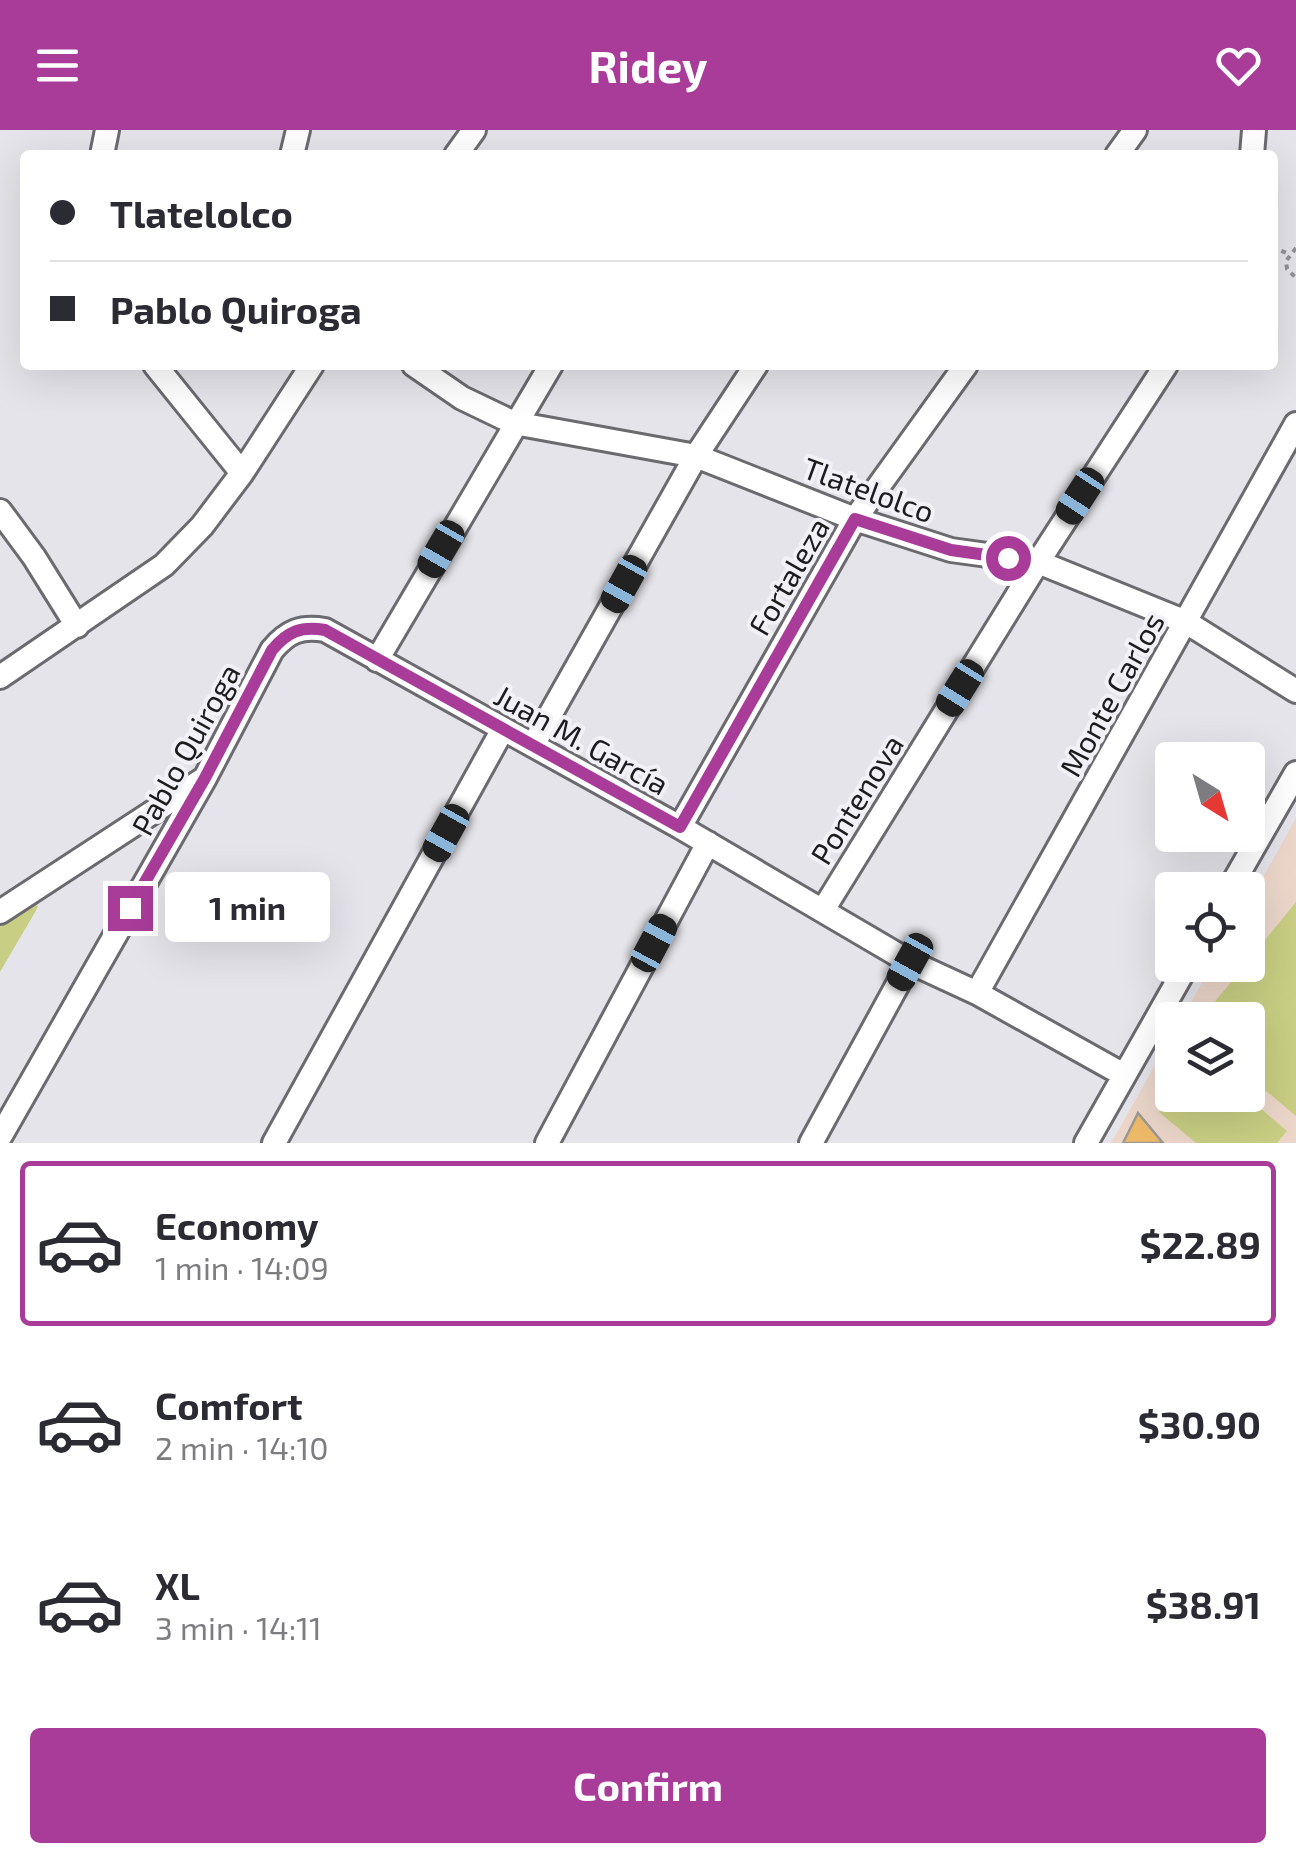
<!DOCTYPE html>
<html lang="en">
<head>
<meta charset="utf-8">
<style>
  :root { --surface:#fff; --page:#f2f2f3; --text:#2b2b33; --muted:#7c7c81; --line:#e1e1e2; --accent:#a93b99 }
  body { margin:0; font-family:"Exo 2",sans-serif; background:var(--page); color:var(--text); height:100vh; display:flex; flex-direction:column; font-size:38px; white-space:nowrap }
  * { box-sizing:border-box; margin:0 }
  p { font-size:32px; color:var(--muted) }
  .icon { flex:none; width:55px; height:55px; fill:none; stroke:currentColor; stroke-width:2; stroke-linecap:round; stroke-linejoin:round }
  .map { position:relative; height:1013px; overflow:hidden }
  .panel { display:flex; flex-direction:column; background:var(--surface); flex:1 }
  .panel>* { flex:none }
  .banner { position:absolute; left:20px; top:20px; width:1258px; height:220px; border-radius:10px; box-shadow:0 10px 40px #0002; display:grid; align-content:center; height:220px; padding:0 30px; background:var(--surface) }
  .needle { width:65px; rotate:143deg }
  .tools { position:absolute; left:1155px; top:612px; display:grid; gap:20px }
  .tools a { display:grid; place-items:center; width:110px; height:110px; border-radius:10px; background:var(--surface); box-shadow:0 10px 40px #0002; font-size:50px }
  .end { position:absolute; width:45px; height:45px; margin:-22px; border:12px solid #a93b99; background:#fff; box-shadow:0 0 0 5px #fff }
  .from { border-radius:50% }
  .bubble { position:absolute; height:70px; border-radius:10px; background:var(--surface); box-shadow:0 10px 40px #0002; font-size:32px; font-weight:700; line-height:70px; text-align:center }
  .car { position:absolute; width:30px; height:60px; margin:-30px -15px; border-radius:12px; box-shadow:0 0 8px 2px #0007; background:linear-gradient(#222 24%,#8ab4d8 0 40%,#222 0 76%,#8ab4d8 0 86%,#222 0) }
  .banner b { display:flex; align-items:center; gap:35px; height:95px; font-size:38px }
  .banner b+b { border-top:2px solid var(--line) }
  .banner i { width:25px; height:25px; background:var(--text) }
  ul { padding:18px 0 0; list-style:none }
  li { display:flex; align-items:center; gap:30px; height:165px; margin:0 20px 15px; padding:0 10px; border:5px solid transparent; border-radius:10px }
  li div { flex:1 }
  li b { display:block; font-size:38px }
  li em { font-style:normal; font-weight:700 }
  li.current { border-color:var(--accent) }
  li>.icon { width:90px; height:90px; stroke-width:1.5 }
  .action { display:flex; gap:20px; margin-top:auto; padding:20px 30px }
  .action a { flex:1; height:115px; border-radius:10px; background:var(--accent); color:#fff; font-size:40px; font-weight:700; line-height:115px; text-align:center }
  header { display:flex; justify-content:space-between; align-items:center; height:130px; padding:0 30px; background:var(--accent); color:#fff; font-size:45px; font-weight:700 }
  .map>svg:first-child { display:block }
  .education { fill:#ecd6ca }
  .green { fill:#c8ce83 }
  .building { fill:#edba6a; stroke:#9c9994; stroke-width:2.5 }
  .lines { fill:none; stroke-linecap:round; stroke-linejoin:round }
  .street-casing { stroke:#6a6a6f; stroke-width:28 }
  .path { stroke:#929297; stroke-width:4; stroke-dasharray:5 5; stroke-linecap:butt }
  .street { stroke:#fff; stroke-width:22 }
  .route { stroke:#a93b99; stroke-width:12 }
  .labels { text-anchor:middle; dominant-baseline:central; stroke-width:8; stroke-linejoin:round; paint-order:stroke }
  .street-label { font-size:30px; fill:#1c1c1e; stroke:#f1f1f7 }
</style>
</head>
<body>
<header><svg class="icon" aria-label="menu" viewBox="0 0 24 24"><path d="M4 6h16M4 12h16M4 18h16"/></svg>Ridey<svg class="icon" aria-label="heart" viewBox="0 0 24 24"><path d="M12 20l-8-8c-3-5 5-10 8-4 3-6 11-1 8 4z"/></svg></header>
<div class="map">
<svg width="1296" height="1013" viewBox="0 0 1296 1013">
  <rect width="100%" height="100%" fill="#e4e4ea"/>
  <path class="education" d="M1296,688V1013H1111L1172,905V965H1248V890H1181L1212,835H1248V774Z"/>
  <path class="green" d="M32,767L38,777L0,842V788Z
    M1296,772V986L1248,946V890H1200Z
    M1173,965H1245L1287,1001L1277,1013H1196L1159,982Z"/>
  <path class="building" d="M1138,983L1163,1013H1123Z"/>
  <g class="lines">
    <g class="street-casing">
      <path id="street" d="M102,25L107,0
        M292,25L298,0
        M456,25L474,0
        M1117,25L1135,0
        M1252,25L1254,0
        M155,235L242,343
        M414,235L462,268L514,293L696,326L855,389L951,420L1038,432L1186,492L1296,561
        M0,381L34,427L77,496
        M377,530L551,235
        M0,547L164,435L202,396L242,343L312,235
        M533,615L696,326L756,235
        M680,697L855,389L966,235
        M1229,760L1296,643
        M823,780L1038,432L1166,235
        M0,782L202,650
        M977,863L1296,294
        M0,1007L205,648L272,520C288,501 301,496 325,500L680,697L910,832L977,863L1124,945
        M274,1013L503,599
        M547,1013L708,713
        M811,1013L910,832
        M1086,1013L1187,835"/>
    </g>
    <path class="path" d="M1272,117L1289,124
      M1296,118L1286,131L1287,139L1296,148"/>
    <use href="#street" class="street"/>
  </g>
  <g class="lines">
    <path class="route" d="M130,778L205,648L272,520C288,501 301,496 325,500L680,697L855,389L951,420L1008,428"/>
  </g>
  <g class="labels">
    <g class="street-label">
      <text transform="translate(869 359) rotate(20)">Tlatelolco</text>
      <text transform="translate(788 446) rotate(-60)">Fortaleza</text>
      <text transform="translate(1111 564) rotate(-61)">Monte Carlos</text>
      <text transform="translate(582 609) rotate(29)">Juan M. García</text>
      <text transform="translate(185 619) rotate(-61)">Pablo Quiroga</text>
      <text transform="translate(856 669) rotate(-58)">Pontenova</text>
    </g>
  </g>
</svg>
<div class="tools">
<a><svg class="needle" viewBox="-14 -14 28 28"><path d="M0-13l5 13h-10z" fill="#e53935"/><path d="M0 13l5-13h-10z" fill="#7c7c81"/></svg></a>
<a><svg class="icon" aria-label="locate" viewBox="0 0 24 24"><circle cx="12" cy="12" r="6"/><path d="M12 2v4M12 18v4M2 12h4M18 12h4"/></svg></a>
<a><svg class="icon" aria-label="layers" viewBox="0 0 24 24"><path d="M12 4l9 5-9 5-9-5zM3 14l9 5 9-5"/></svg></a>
</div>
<i class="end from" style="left:1008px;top:428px"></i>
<i class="end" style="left:130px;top:778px"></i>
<div class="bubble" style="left:165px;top:742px;width:165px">1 min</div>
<i class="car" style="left:1080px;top:366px;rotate:213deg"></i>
<i class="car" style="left:441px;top:419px;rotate:210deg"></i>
<i class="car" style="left:624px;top:454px;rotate:209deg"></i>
<i class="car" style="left:960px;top:558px;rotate:212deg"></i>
<i class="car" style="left:446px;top:703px;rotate:209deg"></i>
<i class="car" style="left:654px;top:813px;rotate:28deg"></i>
<i class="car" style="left:910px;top:832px;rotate:209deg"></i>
<div class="banner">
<b><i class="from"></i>Tlatelolco</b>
<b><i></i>Pablo Quiroga</b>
</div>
</div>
<section class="panel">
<ul>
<li class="current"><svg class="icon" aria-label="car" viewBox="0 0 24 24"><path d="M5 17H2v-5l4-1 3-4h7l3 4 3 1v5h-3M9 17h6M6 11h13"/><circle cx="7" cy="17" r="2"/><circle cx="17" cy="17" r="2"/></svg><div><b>Economy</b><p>1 min · 14:09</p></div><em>$22.89</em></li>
<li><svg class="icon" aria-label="car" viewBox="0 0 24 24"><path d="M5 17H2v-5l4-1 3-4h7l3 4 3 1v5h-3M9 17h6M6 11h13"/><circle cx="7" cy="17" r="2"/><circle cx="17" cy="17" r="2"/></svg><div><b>Comfort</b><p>2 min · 14:10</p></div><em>$30.90</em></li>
<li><svg class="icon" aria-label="car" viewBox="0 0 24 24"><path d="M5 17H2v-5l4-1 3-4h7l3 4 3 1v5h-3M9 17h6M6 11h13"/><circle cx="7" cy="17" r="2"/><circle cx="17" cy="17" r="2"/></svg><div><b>XL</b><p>3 min · 14:11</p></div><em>$38.91</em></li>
</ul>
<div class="action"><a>Confirm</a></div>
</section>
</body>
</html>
